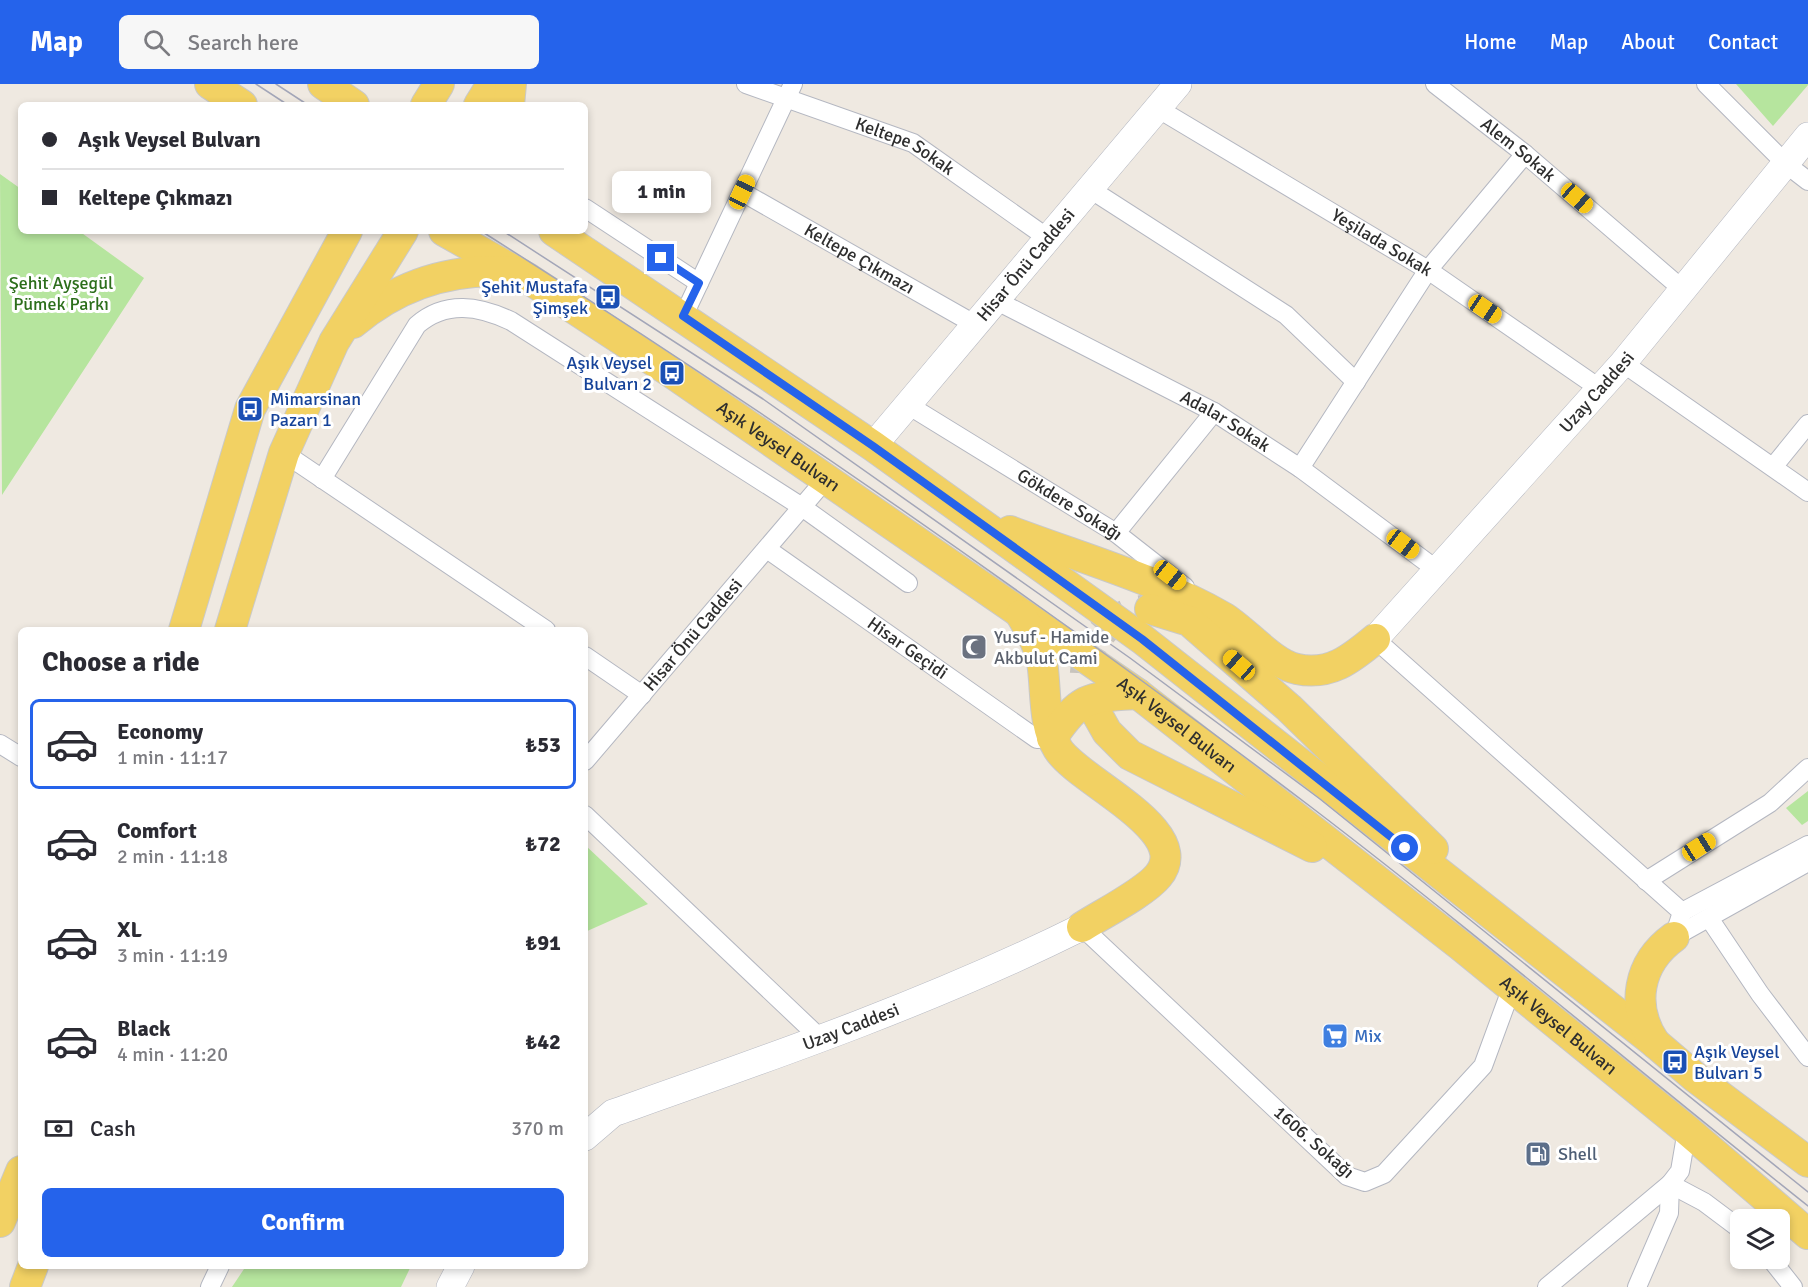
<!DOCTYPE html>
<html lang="en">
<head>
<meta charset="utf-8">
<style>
  :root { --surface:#fff; --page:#f7f7f7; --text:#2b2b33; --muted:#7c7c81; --line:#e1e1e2; --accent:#2563eb }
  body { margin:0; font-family:Signika,sans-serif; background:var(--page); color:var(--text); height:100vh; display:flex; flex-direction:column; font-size:22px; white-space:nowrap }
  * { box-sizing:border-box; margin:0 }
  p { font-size:20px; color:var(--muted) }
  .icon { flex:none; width:33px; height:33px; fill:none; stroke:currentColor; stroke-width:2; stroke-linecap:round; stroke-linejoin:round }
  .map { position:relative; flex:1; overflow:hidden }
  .sheet { position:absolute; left:18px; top:543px; width:570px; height:642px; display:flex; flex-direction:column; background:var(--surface); border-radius:9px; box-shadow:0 3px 9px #0003 }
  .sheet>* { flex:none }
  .hud { position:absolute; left:18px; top:18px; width:570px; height:132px; border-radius:9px; box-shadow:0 3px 9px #0003; display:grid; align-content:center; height:132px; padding:0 24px; background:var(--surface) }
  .fabs { position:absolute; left:1730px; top:1125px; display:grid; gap:12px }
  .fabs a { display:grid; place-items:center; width:60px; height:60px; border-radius:9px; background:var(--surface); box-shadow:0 3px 9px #0003; font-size:30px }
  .end { position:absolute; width:27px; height:27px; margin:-14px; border:8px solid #2563eb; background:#fff; box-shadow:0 0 0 3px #fff }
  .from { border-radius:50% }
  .bubble { position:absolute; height:42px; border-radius:9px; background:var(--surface); box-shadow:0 3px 9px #0003; font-size:20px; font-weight:700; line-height:42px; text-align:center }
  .car { position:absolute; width:18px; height:36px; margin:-18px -9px; border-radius:8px; box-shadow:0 0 4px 2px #0007; background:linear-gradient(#f5c518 24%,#345 0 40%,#f5c518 0 76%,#345 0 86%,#f5c518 0) }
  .hud b { display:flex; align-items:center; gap:21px; height:57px; font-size:22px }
  .hud b+b { border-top:2px solid var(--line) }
  .hud i { width:15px; height:15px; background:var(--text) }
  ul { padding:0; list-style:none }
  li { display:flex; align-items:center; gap:18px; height:90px; margin:0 12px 9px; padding:0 12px; border:3px solid transparent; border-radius:9px }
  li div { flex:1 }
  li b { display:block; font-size:22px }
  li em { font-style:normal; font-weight:700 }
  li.current { border-color:var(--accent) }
  li>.icon { width:54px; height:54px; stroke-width:1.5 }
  h2 { padding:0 24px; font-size:27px; line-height:72px }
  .pay { display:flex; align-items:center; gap:15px; height:66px; padding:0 24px; font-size:22px }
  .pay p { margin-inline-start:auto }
  .button { display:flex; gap:12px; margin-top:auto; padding:12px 24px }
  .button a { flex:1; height:69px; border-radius:9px; background:var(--accent); color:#fff; font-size:24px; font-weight:700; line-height:69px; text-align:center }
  header { display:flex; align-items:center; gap:36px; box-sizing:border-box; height:84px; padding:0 30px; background:var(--accent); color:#fff }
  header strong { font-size:28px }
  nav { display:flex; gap:33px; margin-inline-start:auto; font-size:21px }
  .search { width:420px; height:54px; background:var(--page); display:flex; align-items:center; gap:15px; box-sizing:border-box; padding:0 21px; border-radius:9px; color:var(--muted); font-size:22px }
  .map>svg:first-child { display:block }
  .green { fill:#b6e59e }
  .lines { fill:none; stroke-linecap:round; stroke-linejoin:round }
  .primary-tunnel { stroke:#c8c4bd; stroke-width:30; stroke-dasharray:30 15; stroke-linecap:butt }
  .minor-casing { stroke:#b4b7c1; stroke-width:20 }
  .secondary-casing { stroke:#b4b7c1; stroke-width:28 }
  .primary-casing { stroke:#c9c9c9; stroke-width:32 }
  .minor { stroke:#fff; stroke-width:18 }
  .secondary { stroke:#fff; stroke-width:27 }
  .primary { stroke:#f2d163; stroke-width:30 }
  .tram { stroke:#a3a6b8; stroke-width:1.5 }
  .route { stroke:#2563eb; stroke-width:8 }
  .labels { text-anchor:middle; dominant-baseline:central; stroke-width:6; stroke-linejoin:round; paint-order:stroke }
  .street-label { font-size:18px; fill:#2e2e2e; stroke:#fff }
  .park-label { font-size:18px; fill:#2c6e1b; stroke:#fff }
  .transit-label { font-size:18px; fill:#164399; stroke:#fff; text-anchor:end }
  .worship-label { font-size:18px; fill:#5b616d; stroke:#fff; text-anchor:start }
  .shop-label { font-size:18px; fill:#366cbe; stroke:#fff; text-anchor:start }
  .service-label { font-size:18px; fill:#4e5e75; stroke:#fff; text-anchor:start }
</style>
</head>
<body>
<header>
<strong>Map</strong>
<div class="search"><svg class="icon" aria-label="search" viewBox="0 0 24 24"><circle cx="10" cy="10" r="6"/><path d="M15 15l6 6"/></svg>Search here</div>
<nav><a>Home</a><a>Map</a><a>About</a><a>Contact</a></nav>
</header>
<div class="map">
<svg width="1808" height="1203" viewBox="0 0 1808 1203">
  <rect width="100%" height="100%" fill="#efe9e1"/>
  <path class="green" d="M1736,0H1808V1L1773,42Z
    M0,90L21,105V147H79L144,194L2,411Z
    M1808,707V737L1802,741L1786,724Z
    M585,761L648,820L585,848Z
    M246,1182H411L401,1203H232Z"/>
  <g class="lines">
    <path class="primary-tunnel" d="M1098,632C1092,619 1084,603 1085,588C1086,564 1105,539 1127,530C1133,527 1143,526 1150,525"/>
    <g class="minor-casing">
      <g id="minor">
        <path id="s1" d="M746,0L913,59L1049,155"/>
        <path id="s2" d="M1435,0L1525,70L1681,204"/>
        <path d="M1706,0L1786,80L1808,97"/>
        <path id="s3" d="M1157,24L1428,186L1599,304"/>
        <path d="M1090,105L1286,231L1356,298"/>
        <path id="s4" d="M742,108L976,241"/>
        <path d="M585,124L699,199"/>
        <path id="s5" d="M997,217L1214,328L1300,384L1437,486"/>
        <path d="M683,233L793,0"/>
        <path d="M1623,279L1808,408"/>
        <path id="s6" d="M908,321L1116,449L1185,503"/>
        <path d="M284,369L546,546"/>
        <path d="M1773,383L1808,340"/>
        <path d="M1300,384L1428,186L1525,70"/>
        <path d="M322,395L417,241C446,216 479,222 511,237L802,423L908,499"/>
        <path d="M1116,449L1214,328"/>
        <path id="s7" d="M767,465L1037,655L1052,654"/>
        <path d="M1375,555L1682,828L1674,853"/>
        <path d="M585,572L642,611"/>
        <path d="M0,660L21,673"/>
        <path id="s8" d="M585,677L825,396"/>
        <path d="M585,731L821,955"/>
        <path d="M1646,797L1770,719L1808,684"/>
        <path d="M1682,828L1808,761"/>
        <path d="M1709,834L1760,910L1808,973"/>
        <path d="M1082,843L1347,1092L1365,1098L1384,1090L1483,982L1512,903"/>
        <path d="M1674,853L1808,778"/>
        <path d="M1770,1174L1793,1203"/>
        <path d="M210,1203L220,1182"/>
        <path d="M1547,1203L1670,1100L1704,1118L1740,1145"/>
        <path d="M1637,1203L1669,1129L1670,1100L1680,1087L1687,1046"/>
      </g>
    </g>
    <g class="secondary-casing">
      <g id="secondary">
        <path id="s9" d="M873,362L1178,0"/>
        <path id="s10" d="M1375,555L1623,279L1808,52"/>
        <path id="s11" d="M585,1053L613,1029C772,973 931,918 1082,843"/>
        <path d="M450,1203L461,1182"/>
      </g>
    </g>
    <g class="primary-casing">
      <g id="primary">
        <path d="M210,0L242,21"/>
        <path d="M323,0L354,21"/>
        <path d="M426,21L439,0"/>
        <path d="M479,21L492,0"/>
        <path d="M509,21L511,0"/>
        <path id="s12" d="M444,147L529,195L672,289L1138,610L1461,862L1687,1046L1808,1150"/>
        <path d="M554,147L873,362L1142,555L1655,959L1696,994L1808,1078"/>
        <path d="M353,239C399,200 453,183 514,188"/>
        <path d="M1010,447C1081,474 1157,495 1223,533C1245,546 1272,580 1297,585C1330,592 1351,575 1375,555"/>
        <path d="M1150,525L1189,537L1289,624L1433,765"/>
        <path d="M1021,531C1031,548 1041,565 1043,585C1046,612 1044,642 1058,665C1079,698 1196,747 1158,792C1144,809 1102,830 1082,843"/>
        <path d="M184,546L250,325L347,147"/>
        <path d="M230,546L284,369L334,258L403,147"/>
        <path d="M1098,632L1107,648L1130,671L1312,763"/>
        <path d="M1052,654C1081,612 1088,613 1138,610"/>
        <path d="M1655,959C1630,922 1638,879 1674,853"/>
        <path d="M0,1138L21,1087"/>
        <path d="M25,1203L33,1182"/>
      </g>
    </g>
    <use href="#minor" class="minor"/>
    <use href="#secondary" class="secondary"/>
    <use href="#primary" class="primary"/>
    <path class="tram" d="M256,0L288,21
      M276,0L308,21
      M481,147C766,327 1043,519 1311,723C1480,852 1642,990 1808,1122
      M503,147L763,315L1130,574L1320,715L1808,1108"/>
  </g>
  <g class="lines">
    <path class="route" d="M661,174L699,199L683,232L873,362L1142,555L1405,764"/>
  </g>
  <defs>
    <g id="bus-square" transform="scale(1.35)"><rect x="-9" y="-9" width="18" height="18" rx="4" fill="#1a4fb4" stroke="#fff"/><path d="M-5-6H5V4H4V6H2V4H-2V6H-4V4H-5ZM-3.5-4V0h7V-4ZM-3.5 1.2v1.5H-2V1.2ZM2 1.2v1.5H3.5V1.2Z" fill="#fff"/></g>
    <g id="mosque-square" transform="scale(1.35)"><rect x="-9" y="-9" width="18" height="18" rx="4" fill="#6b7280" stroke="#fff"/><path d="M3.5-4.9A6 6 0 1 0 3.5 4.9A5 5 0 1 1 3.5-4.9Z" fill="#fff"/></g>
    <g id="supermarket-square" transform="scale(1.35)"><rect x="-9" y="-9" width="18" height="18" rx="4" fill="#3f7fe0" stroke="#fff"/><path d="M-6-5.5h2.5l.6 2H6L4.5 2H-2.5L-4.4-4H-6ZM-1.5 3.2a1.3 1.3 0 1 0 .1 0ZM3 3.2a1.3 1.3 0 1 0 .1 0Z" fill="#fff"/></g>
    <g id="fuel-square" transform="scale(1.35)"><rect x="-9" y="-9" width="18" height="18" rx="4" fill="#5c6f8a" stroke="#fff"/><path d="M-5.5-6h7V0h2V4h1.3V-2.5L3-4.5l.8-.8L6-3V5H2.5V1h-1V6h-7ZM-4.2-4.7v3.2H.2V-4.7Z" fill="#fff"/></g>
  </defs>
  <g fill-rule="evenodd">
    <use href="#bus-square" x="608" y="213"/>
    <use href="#bus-square" x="672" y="289"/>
    <use href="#bus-square" x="250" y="325"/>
    <use href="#mosque-square" x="974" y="563"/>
    <use href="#supermarket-square" x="1335" y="952"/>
    <use href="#bus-square" x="1675" y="978"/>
    <use href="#fuel-square" x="1538" y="1070"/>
  </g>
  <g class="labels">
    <g class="street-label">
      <text stroke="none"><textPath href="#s1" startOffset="171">Keltepe Sokak</textPath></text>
      <text stroke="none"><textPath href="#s2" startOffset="106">Alem Sokak</textPath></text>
      <text stroke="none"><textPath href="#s3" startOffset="262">Yeşilada Sokak</textPath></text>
      <text stroke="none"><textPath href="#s4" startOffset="135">Keltepe Çıkmazı</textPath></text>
      <text stroke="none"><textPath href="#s9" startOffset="237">Hisar Önü Caddesi</textPath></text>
      <text stroke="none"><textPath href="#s10" startOffset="332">Uzay Caddesi</textPath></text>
      <text stroke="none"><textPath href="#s5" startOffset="258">Adalar Sokak</textPath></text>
      <text stroke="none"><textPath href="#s12" startOffset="398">Aşık Veysel Bulvarı</textPath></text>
      <text stroke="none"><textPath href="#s6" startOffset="190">Gökdere Sokağı</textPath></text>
      <text stroke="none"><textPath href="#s8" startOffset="166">Hisar Önü Caddesi</textPath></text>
      <text stroke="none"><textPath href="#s7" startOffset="172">Hisar Geçidi</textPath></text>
      <text stroke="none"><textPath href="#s12" startOffset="884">Aşık Veysel Bulvarı</textPath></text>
      <text stroke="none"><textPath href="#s12" startOffset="1370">Aşık Veysel Bulvarı</textPath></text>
      <text stroke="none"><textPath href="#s11" startOffset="290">Uzay Caddesi</textPath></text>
      <text transform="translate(1314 1058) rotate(41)">1606. Sokağı</text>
    </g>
    <g class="park-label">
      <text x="61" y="199">Şehit Ayşegül<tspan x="61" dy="21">Pümek Parkı</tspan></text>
    </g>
    <g class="transit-label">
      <text x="588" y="203">Şehit Mustafa<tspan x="588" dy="21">Şimşek</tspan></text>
      <text x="652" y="279">Aşık Veysel<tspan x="652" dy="21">Bulvarı 2</tspan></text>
      <text x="270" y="315" text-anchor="start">Mimarsinan<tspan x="270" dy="21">Pazarı 1</tspan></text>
      <text x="1694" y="968" text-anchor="start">Aşık Veysel<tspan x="1694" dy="21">Bulvarı 5</tspan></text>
    </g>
    <g class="worship-label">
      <text x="994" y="553">Yusuf - Hamide<tspan x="994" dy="21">Akbulut Cami</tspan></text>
    </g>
    <g class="shop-label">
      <text x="1354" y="952">Mix</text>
    </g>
    <g class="service-label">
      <text x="1558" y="1070">Shell</text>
    </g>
  </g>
</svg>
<div class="fabs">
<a><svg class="icon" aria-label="layers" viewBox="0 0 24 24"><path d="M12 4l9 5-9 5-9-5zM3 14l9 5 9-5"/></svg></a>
</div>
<i class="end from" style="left:1405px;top:764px"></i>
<i class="end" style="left:661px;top:174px"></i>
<div class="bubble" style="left:612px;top:87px;width:99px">1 min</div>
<i class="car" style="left:742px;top:108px;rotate:25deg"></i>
<i class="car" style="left:1577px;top:114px;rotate:131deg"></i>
<i class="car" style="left:1485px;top:225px;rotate:124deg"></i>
<i class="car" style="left:1403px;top:460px;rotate:127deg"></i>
<i class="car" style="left:1170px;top:491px;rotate:128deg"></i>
<i class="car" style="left:1239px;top:581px;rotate:311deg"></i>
<i class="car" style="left:1699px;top:763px;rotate:58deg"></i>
<div class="hud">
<b><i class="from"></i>Aşık Veysel Bulvarı</b>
<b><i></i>Keltepe Çıkmazı</b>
</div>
<section class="sheet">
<h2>Choose a ride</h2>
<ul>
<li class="current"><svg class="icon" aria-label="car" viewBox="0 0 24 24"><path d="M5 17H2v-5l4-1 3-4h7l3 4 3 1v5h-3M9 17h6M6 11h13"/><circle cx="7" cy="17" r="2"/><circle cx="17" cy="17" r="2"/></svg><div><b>Economy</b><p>1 min · 11:17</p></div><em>₺53</em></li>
<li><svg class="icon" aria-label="car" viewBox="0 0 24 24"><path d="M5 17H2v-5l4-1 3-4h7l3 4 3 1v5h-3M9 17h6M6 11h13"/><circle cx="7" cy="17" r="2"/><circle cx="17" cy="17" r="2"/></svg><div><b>Comfort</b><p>2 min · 11:18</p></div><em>₺72</em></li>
<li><svg class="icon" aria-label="car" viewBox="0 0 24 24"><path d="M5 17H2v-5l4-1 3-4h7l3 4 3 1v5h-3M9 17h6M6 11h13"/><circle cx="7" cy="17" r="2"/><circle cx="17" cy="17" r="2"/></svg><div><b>XL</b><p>3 min · 11:19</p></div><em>₺91</em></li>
<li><svg class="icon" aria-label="car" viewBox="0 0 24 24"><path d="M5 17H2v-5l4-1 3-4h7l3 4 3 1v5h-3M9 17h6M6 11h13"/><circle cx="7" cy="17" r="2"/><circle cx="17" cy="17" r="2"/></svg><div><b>Black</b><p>4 min · 11:20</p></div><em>₺42</em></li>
</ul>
<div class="pay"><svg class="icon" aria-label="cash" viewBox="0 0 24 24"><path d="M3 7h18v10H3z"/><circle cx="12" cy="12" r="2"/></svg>Cash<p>370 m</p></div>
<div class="button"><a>Confirm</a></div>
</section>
</div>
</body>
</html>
